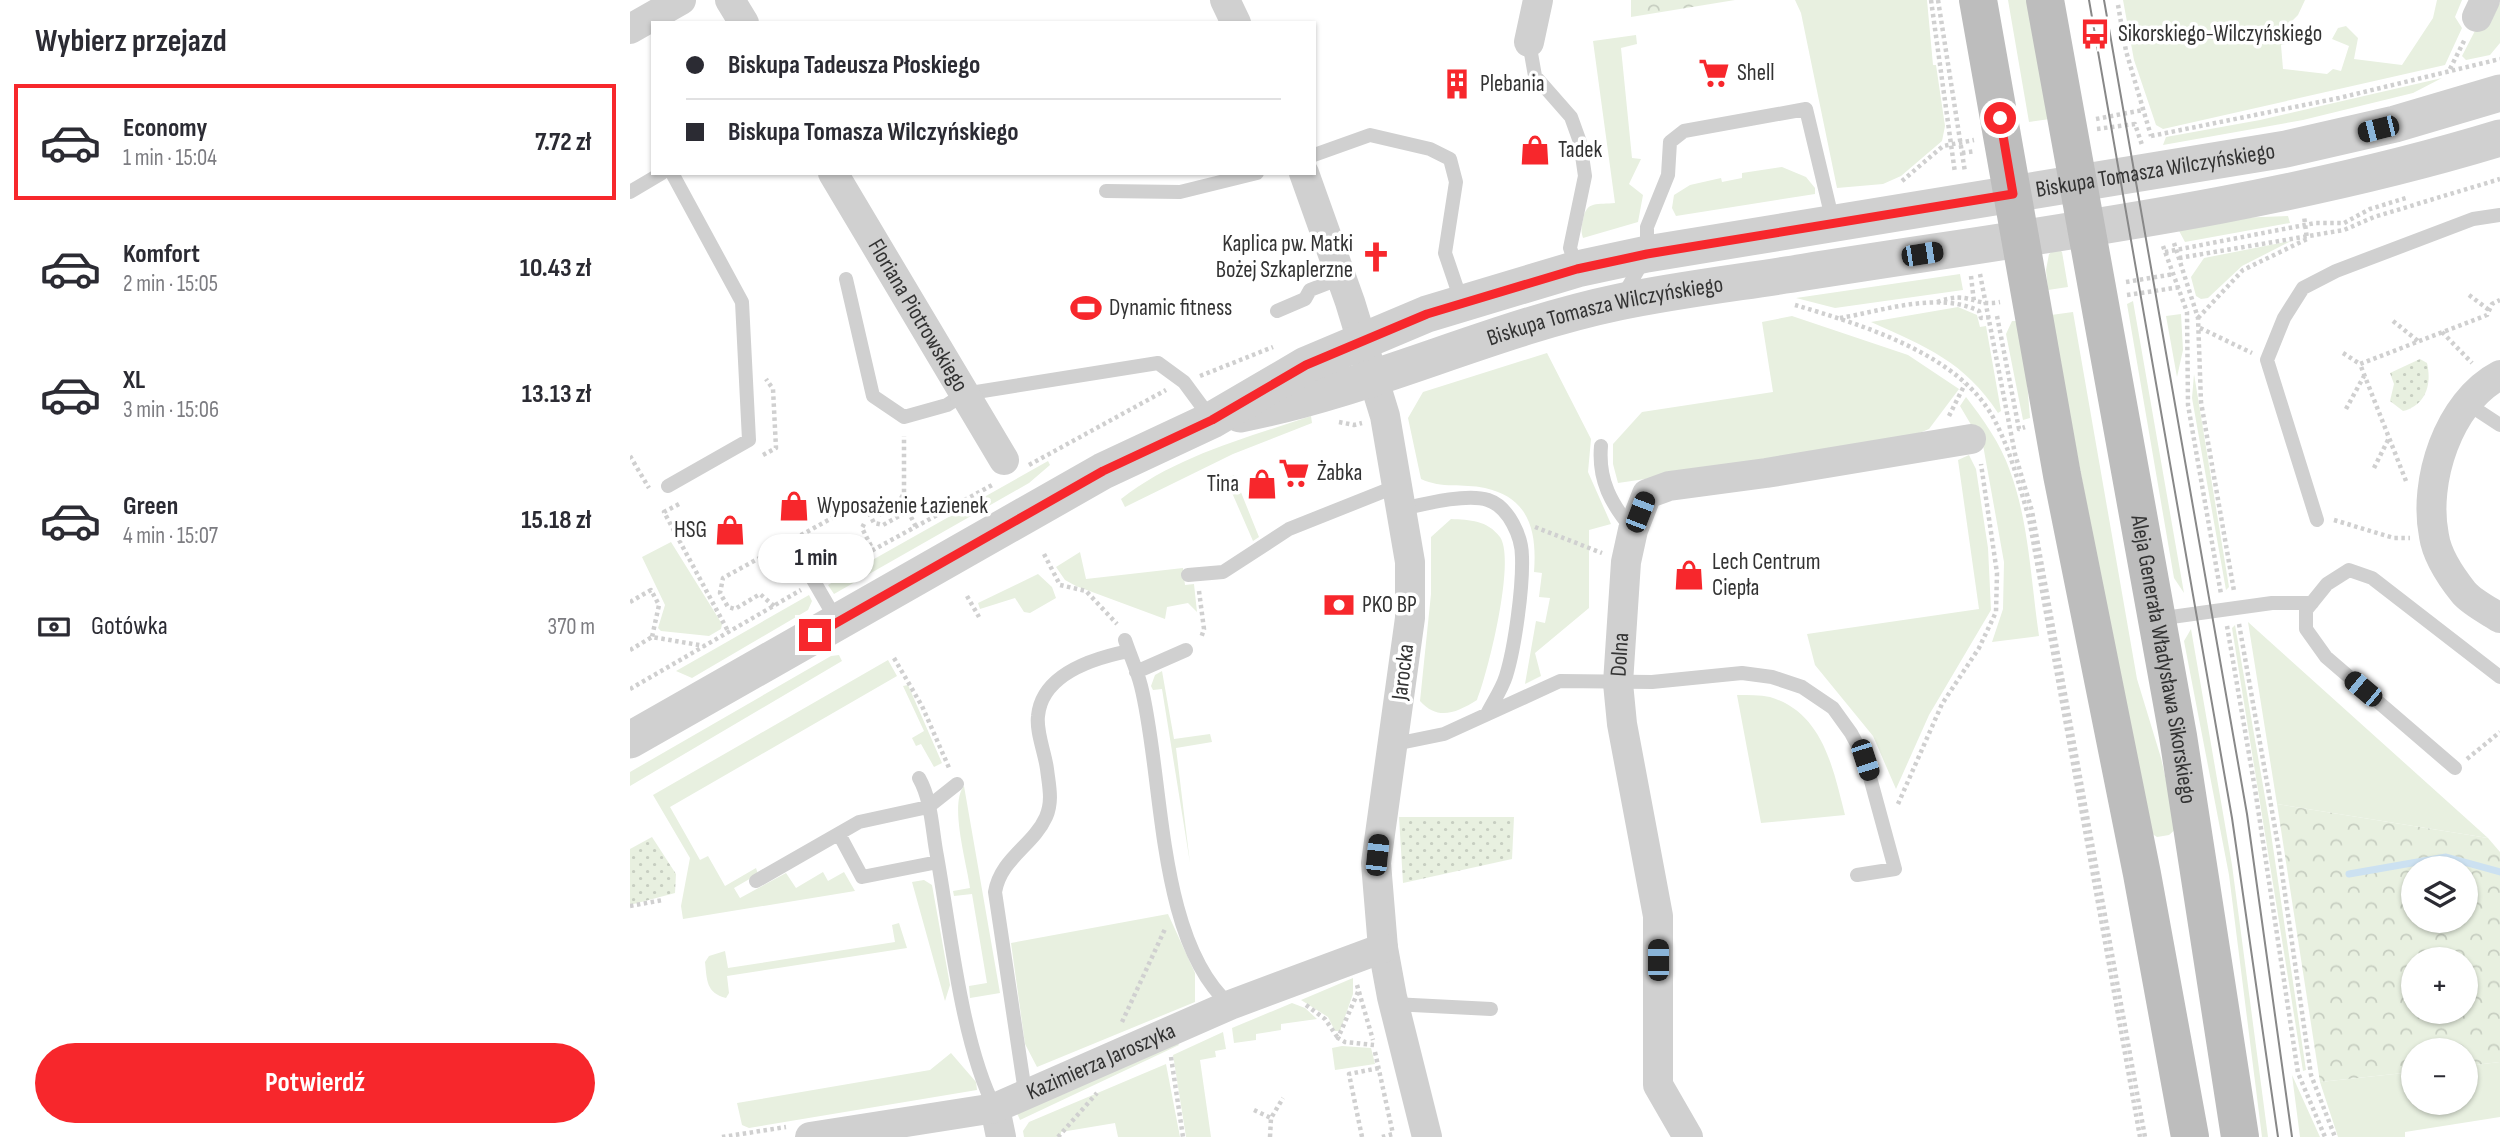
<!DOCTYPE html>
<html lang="pl">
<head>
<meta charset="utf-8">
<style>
  :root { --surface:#fff; --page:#f7f7f7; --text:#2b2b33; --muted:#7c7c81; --line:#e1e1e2; --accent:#f7272c }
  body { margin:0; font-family:"Sofia Sans Condensed",sans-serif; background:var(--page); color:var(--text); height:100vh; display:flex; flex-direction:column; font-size:26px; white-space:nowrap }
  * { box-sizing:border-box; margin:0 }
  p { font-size:23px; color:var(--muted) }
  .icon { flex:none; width:38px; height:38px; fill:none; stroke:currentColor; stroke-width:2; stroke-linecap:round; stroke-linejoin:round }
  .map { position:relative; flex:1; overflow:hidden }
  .drawer { display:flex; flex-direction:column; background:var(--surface); width:630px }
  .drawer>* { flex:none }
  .banner { position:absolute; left:21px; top:21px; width:665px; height:154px; border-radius:0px; box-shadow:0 2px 5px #0004; display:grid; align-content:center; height:154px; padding:0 35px; background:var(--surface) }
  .controls { position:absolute; left:1771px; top:856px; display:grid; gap:14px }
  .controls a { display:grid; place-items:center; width:77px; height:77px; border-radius:50%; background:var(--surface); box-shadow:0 2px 5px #0004; font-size:35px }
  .end { position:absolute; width:32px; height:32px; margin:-16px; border:9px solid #f7272c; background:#fff; box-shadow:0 0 0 4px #fff }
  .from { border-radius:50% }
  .bubble { position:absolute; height:49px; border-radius:24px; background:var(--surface); box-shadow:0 2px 5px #0004; font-size:23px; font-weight:700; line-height:49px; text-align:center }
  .car { position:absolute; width:21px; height:42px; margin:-21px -10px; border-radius:9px; box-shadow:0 0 5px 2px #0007; background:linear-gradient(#222 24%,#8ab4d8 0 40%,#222 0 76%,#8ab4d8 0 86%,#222 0) }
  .banner b { display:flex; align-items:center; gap:24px; height:66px; font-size:26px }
  .banner b+b { border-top:2px solid var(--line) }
  .banner i { width:18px; height:18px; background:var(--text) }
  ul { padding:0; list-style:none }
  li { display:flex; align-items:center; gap:21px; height:116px; margin:0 14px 10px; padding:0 21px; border:4px solid transparent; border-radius:0px }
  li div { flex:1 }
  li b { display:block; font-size:26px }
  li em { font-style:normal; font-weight:700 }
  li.current { border-color:var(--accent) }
  li>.icon { width:63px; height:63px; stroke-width:1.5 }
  h2 { padding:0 35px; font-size:32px; line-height:84px }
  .pay { display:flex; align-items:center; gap:18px; height:77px; padding:0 35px; font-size:26px }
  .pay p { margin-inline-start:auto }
  .primary-button { display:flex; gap:14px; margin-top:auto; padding:14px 35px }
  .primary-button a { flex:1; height:80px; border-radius:42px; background:var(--accent); color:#fff; font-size:28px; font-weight:700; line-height:80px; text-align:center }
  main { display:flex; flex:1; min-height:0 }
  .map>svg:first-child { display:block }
  .green { fill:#e8f0e0 }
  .forest { fill:url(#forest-crowns); fill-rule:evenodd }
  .park { fill:url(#park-dots) }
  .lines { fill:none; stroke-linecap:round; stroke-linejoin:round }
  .stream { stroke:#cce1f1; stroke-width:7 }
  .path { stroke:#d0d0d0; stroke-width:4.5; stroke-dasharray:3.5 3.5; stroke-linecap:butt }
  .service { stroke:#d0d0d0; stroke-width:14 }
  .minor { stroke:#d0d0d0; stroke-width:30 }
  .tertiary { stroke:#d0d0d0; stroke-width:37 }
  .secondary { stroke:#bdbdbd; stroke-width:38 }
  .tram { stroke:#888; stroke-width:2 }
  .route { stroke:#f7272c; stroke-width:9 }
  .labels { text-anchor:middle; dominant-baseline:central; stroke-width:7; stroke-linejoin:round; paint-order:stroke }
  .poi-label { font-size:23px; fill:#333; stroke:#fff; text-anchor:start }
  .street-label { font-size:23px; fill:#333; stroke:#fff }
</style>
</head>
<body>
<main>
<section class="drawer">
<h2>Wybierz przejazd</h2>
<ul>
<li class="current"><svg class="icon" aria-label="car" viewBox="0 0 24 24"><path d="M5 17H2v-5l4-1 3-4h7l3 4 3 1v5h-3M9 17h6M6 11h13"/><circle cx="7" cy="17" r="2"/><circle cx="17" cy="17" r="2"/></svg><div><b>Economy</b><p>1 min · 15:04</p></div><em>7.72 zł</em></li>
<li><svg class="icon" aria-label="car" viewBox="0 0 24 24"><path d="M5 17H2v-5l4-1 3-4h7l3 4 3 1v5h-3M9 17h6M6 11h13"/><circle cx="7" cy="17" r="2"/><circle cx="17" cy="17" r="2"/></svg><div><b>Komfort</b><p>2 min · 15:05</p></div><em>10.43 zł</em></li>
<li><svg class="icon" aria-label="car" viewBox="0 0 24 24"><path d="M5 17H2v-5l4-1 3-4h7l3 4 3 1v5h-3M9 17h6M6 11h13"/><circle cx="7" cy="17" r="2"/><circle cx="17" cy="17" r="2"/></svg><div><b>XL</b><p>3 min · 15:06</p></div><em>13.13 zł</em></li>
<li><svg class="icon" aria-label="car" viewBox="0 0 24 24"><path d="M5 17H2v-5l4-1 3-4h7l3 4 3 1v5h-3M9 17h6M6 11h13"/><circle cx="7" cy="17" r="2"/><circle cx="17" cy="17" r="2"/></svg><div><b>Green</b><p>4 min · 15:07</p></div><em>15.18 zł</em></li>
</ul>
<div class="pay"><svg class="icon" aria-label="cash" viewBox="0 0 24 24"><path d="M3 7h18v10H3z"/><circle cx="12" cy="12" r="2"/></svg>Gotówka<p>370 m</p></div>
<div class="primary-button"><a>Potwierdź</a></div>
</section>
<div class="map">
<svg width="1870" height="1137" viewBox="0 0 1870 1137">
  <defs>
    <pattern id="forest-crowns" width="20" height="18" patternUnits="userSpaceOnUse" patternTransform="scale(1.75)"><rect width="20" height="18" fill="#e8f0e0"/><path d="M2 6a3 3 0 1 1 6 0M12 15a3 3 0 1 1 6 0" fill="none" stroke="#c7cec1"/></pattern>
    <pattern id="park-dots" width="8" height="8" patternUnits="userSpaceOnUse" patternTransform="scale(1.75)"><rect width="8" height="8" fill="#e8f0e0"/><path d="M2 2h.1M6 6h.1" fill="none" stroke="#c7cec1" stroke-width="1.8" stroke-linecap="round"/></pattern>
  </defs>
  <rect width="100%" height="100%" fill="#fff"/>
  <path class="green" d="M1165,0H1297L1303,65H1306L1315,126L1312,141L1271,176L1253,184L1207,188L1171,13Z
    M1378,0H1398L1420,119L1399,122Z
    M1493,0H1675L1668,15L1657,26L1671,41L1651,45L1653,69L1697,74L1703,69L1711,71L1719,46L1702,39L1708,28L1716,26L1728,38L1724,59L1772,65L1803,18L1807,0H1832L1825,17L1832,28L1815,65L1533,129L1526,125L1504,60Z
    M1870,2V43L1860,55L1836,60L1832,56L1850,21L1860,24Z
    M1006,35L1007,44L991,48L1002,158L1011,159L999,184L1013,195L1008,222L953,238C951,232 951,228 953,220C956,200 968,205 985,203L963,41Z
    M1812,78L1783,93L1673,120L1533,145L1536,137L1630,120Z
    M1152,167L1176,177L1185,188V194L1046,216L1042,208L1044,195L1060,185L1091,178L1092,182L1112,178V173Z
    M1658,216L1660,223L1555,242L1547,227L1581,219Z
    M1661,241L1612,266L1578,298L1571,299L1566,296L1561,277L1574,258Z
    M1427,248L1432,252L1438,287L1418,290L1416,270L1419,254Z
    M1330,274L1333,290L1205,308L1166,298Z
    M1503,301L1554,593L1544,578L1497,304Z
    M1328,307L1347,315L1350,327L1356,326L1371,411L1368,413C1335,362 1295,346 1241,322Z
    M1443,312L1507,679L1531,758L1547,828L1539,835L1527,837L1518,831L1421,315Z
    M1551,314L1553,350L1547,377L1536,316Z
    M1162,316L1278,355L1329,389L1299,429L1268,442L988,483L983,464V444L1012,412L1143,392L1132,322Z
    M1382,321H1392L1400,418L1393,420L1376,334Z
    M917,353L961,439L958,472L981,524L959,530V608L905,653L911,676L895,684L906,621L915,623L920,598L909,597L912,573L904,572C907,532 900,498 855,488C832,483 812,489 791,479L778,418L793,392Z
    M1564,374L1599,587L1596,590L1562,398Z
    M1336,397C1353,419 1371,444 1380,471C1399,522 1401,582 1409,636L1362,642L1373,609L1374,562L1353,445L1330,406Z
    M681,416L682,423L603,454L495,507L491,499C546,456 616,438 681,416Z
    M1339,455L1346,469L1358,548L1361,610L1299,715L1266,789L1243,736L1185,665L1177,634L1349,609L1328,460Z
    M418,461L420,465L399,483L204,594L198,585Z
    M604,475L629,537L623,541L596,479Z
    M821,519C840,520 857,520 870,537C886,560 858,673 847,700C826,713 808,721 790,701L801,594V537Z
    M41,542L92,624L91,629L79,636L31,631L28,628L35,605L12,557Z
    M450,552L456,579L553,568L555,585L564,584L567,612L558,603L537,607L535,619L446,586L435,580L426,567Z
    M408,574L422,587L426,598L400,613L394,612L385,598L350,609L348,603Z
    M179,595L182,601L178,610L62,678L46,671Z
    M1618,622L1858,838L1647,804Z
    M1605,625L1639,820L1676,1070L1673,1071L1602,628Z
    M1561,629L1602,865L1638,1137H1632L1599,875L1554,641Z
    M209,655L212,661L0,786V772L201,656Z
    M258,660L267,676L40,807L70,860L78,856L95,886L126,868L128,874L104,888L110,898L156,873L166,888L193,872L198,881L214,872L225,891L53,919L51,906L60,858L23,795Z
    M532,671L544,739L580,734L582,742L546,748L560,863L532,689L523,690L521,686L525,675Z
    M278,685L312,763L304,767L291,744L286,746L282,738L294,731L273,686Z
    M1107,695C1118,695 1130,695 1140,697C1193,713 1203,768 1215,815L1131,823Z
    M334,786L370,993L340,998L339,986L357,983L342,894L324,896L323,891L340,888C337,864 319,804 334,786Z
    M294,880L302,885L320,985L315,1001L282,882Z
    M538,914L565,973V1002L407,1067L395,1044L381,943Z
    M269,923L277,948L97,976L99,993L96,998C76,993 77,980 75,962L79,956L95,951L98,968L265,942L262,925Z
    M723,978V994L710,1031H705L698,1017L671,1000Z
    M662,1003L675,1008L687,1019L651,1024V1030L626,1034V1040L604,1043L602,1028Z
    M593,1032L596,1049L585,1051L586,1057L570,1060L581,1137H556L543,1055Z
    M546,1041L549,1045L390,1120L387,1113Z
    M712,1046L741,1048L745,1064L705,1070L702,1048Z
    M321,1053L346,1082L347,1090L119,1128L112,1125L107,1103L300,1070Z
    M1870,1062V1117L1775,1132V1137H1708L1690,1082L1783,1072V1102H1836V1066Z
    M536,1064L550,1137H488L485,1123L431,1132V1137H394L393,1131L399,1122Z
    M1662,1075L1690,1137H1670Z"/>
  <path class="forest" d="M1001,0H1105L1001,17Z
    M1647,804L1858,838L1870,852V1062L1836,1066V1050H1783V1072L1690,1082ZM1783,868H1836V920H1783ZM1783,959H1836V1012H1783Z"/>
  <path class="park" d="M1790,359L1797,363C1802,384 1796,405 1773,411L1760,401L1764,384L1760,373Z
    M769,817H884L882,859L773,883Z
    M22,837L46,874L45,893L0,905V849Z"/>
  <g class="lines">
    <path class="stream" d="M1719,874L1816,857L1870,872"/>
    <path class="path" d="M1301,0L1325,173
      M1308,0L1335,172
      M1488,5L1496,51L1521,136
      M1820,69L1835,39
      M1466,119L1513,110
      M1467,129L1505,124L1512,145
      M1521,136L1709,98L1870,59
      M1332,153L1345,151
      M1272,181L1313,146L1344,140
      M1544,243L1568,318L1571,402L1604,591
      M1533,246L1557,312L1558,405L1591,594
      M1535,252L1685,223H1714L1740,209L1776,198
      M1549,258L1714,230L1744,217L1870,179
      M1350,274L1385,454L1402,511L1515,1137
      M1341,276L1344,302
      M1496,282L1544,274
      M1497,295L1551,287
      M1839,295L1859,310
      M1307,302C1341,290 1342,307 1370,302
      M1165,305C1232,325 1331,354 1365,421C1381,452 1389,485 1399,518L1510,1137
      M1367,316L1389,429L1395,427
      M1210,318C1252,311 1308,291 1349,311L1351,318L1361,317
      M1568,318L1613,270L1677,239L1674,216
      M1763,321L1788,341
      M1570,328L1622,353
      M1812,332L1842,363
      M1713,353L1730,364
      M570,376L643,347
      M1716,409L1734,376
      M1319,416L1335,384
      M709,422L724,425L732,423
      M133,455L146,448L143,389L136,379
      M0,456L19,488
      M399,465L536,390
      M1744,468L1759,438
      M1776,481L1730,364L1857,315L1862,304L1870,300
      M49,504L34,512L99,633
      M249,515L269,502L274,493V436
      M1704,520L1764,538H1780
      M234,524L232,528L243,550
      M905,527L972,553
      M414,554L430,585L456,591L487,624
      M199,574L364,484
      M569,591L574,629L571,638
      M337,596L349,617
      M0,602L21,590L29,605L22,637
      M144,606L130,594L105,609L98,607L90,593L93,578L222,507L238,511L244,523L253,525L278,511L286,527
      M1609,624L1648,845L1681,1075L1705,1137
      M1597,626L1625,789L1668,1073L1695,1137
      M0,650L22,637L75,646
      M264,658L292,706L320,770
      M0,689L171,590
      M1837,759L1870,732
      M1268,804L1312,704L1349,648L1366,612L1367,573L1351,464
      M0,906L33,900
      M727,985L743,1040
      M728,992L708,1038L715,1042L744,1045
      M676,1005L695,1019L708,1038
      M492,1022L535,929
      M745,1052L763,1134
      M541,1057L553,1137
      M624,1110L641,1118
      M92,1137L156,1127
      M428,1137L467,1093
      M640,1137L641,1118L653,1098
      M732,1137L719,1074L749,1068
      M752,1137L763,1134"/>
    <path class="service" d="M899,42L905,76L941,117L950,142L955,176L940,248L947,268
      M684,155L740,135L800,149L820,159L826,182L815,253L832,303
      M476,191L550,192L627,173
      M0,192L32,173
      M216,279L243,396L274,417L317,405L334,394L528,363L554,382L582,420
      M993,296L1017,254V227L1038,175L1040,142L1054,131L1176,109L1203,222
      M647,311L675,299L680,290L711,278
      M1838,404L1870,425
      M971,446C968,480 981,504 1003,530
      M38,486L119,440L112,302L42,173
      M772,509C794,504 837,493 858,500C879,507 892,537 892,557C893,587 885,647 876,676C872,689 863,702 857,714
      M1687,520L1637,360L1654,318L1673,288L1706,271L1843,219L1870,215
      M171,559L207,621
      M558,575L593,572L659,529L767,486
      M1527,619L1642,603H1682
      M495,640C500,655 507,670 511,686C534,777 526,940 600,1005
      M506,672L556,650
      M765,744L814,734L930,681L1022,682L1112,673L1142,677L1172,687L1203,708L1221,733L1235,759L1265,869L1227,875
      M1825,768L1696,657L1676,629V610L1697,584L1719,570L1742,578L1870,677
      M289,778C302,801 302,831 307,856C320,929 332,1045 365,1108
      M209,834L232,877L308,862
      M126,881L229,822L298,807L327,784
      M763,1004L861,1009
      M395,1092L365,892C371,858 403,846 416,817C423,801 419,786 417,769C415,753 406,732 408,716C412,674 464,658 499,651"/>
    <g class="minor">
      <path d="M100,0L114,23"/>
      <path d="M595,0L606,23"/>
      <path d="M1847,17L1855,0"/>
      <path d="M0,29L51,0"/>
      <path d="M899,42L908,0"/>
      <path id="s1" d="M203,173L374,460"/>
      <path d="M674,173L720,302L755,416L780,562V618L746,863L753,948L762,997L797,1137"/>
      <path d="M1870,375C1818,402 1793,482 1804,536C1807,556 1822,578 1834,593C1843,603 1859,611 1870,618"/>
      <path d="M365,1108L371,1137"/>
      <path id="s2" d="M180,1137L365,1108L600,1005L753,948"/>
      <path id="s3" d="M1058,1137L1028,1085V916L992,724L988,683L996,562L1003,530L1017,494L1039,486L1136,473L1341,439"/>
    </g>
    <g class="tertiary">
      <path id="s4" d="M610,414C740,389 860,329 989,302C1051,289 1114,282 1175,272C1408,235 1644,207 1870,138"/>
      <path id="s5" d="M0,740L473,471L582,420L676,365L797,314L947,269L1017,254L1656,149L1765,124L1870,93"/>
    </g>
    <g class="secondary">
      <path d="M1348,0L1432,475L1512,874L1560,1137"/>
      <path id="s6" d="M1415,0L1548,736L1610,1137"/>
    </g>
    <path class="tram" d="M1459,0L1602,818L1648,1137
      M1474,0L1617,814L1662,1137"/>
  </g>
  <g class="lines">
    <path class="route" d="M185,635L473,471L582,420L676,365L797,314L947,269L1017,254L1383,194L1370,118"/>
  </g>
  <defs>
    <g id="bus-bare" transform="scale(2.415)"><path d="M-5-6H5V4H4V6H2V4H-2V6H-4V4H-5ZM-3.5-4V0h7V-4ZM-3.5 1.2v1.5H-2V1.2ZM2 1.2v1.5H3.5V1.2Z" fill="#f7272c" stroke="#fff" stroke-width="2.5" paint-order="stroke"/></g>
    <g id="supermarket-bare" transform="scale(2.415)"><path d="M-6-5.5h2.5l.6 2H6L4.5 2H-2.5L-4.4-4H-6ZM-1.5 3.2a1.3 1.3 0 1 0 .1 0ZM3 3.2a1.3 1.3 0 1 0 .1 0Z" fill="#f7272c" stroke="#fff" stroke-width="2.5" paint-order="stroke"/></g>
    <g id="building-bare" transform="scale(2.415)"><path d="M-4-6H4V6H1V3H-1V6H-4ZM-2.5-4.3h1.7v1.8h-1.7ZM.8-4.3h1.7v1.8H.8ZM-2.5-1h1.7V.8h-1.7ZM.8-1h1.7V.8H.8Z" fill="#f7272c" stroke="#fff" stroke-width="2.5" paint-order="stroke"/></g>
    <g id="shop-bare" transform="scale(2.415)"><path d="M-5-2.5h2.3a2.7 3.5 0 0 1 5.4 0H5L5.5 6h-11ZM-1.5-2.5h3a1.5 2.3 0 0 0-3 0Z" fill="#f7272c" stroke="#fff" stroke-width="2.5" paint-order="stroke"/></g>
    <g id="church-bare" transform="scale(2.415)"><path d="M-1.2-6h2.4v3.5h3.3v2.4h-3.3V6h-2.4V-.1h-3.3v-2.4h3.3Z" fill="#f7272c" stroke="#fff" stroke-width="2.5" paint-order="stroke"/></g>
    <g id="stadium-bare" transform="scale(2.415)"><path d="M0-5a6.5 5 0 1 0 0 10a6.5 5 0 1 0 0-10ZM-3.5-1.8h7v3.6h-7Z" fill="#f7272c" stroke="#fff" stroke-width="2.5" paint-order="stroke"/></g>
    <g id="bank-bare" transform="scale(2.415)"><path d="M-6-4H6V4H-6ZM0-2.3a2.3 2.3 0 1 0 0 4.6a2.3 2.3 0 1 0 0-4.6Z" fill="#f7272c" stroke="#fff" stroke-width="2.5" paint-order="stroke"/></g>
  </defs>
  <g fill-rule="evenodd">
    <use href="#bus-bare" x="1465" y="34"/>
    <use href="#supermarket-bare" x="1084" y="73"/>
    <use href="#building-bare" x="827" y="84"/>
    <use href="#shop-bare" x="905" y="150"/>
    <use href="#church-bare" x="746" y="257"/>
    <use href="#stadium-bare" x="456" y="308"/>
    <use href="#supermarket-bare" x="664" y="473"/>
    <use href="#shop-bare" x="632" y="484"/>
    <use href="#shop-bare" x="164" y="506"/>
    <use href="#shop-bare" x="100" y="530"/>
    <use href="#shop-bare" x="1059" y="575"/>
    <use href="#bank-bare" x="709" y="605"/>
  </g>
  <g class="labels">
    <g class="poi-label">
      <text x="1488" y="34">Sikorskiego-Wilczyńskiego</text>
      <text x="1107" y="73">Shell</text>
      <text x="850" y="84">Plebania</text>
      <text x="928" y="150">Tadek</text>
      <text x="723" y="244" text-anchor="end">Kaplica pw. Matki<tspan x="723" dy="26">Bożej Szkaplerzne</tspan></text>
      <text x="479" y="308">Dynamic fitness</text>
      <text x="687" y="473">Żabka</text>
      <text x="609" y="484" text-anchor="end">Tina</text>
      <text x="187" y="506">Wyposażenie Łazienek</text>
      <text x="77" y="530" text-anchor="end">HSG</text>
      <text x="1082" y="562">Lech Centrum<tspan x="1082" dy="26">Ciepła</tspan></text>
      <text x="732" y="605">PKO BP</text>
    </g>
    <g class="street-label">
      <text stroke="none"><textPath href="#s5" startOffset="1648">Biskupa Tomasza Wilczyńskiego</textPath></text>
      <text stroke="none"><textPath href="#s4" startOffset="380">Biskupa Tomasza Wilczyńskiego</textPath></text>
      <text stroke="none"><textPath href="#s1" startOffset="166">Floriana Piotrowskiego</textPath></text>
      <text stroke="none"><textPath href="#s3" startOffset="494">Dolna</textPath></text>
      <text stroke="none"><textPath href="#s6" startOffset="670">Aleja Generała Władysława Sikorskiego</textPath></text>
      <text transform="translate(773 672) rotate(-83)">Jarocka</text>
      <text stroke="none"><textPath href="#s2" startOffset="303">Kazimierza Jaroszyka</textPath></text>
    </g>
  </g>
</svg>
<div class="controls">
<a><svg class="icon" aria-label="layers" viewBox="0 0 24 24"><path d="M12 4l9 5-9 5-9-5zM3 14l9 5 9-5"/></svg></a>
<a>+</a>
<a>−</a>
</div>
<i class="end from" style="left:1370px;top:118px"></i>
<i class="end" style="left:185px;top:635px"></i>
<div class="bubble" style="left:128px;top:534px;width:116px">1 min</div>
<i class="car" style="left:1748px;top:129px;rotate:256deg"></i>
<i class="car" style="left:1292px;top:254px;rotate:81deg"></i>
<i class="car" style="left:1010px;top:512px;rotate:21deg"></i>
<i class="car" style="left:1733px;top:689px;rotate:310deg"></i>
<i class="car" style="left:1235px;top:760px;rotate:162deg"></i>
<i class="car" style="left:747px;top:855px;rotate:6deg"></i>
<i class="car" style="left:1028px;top:960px;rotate:0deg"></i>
<div class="banner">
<b><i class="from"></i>Biskupa Tadeusza Płoskiego</b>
<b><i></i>Biskupa Tomasza Wilczyńskiego</b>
</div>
</div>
</main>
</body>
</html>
